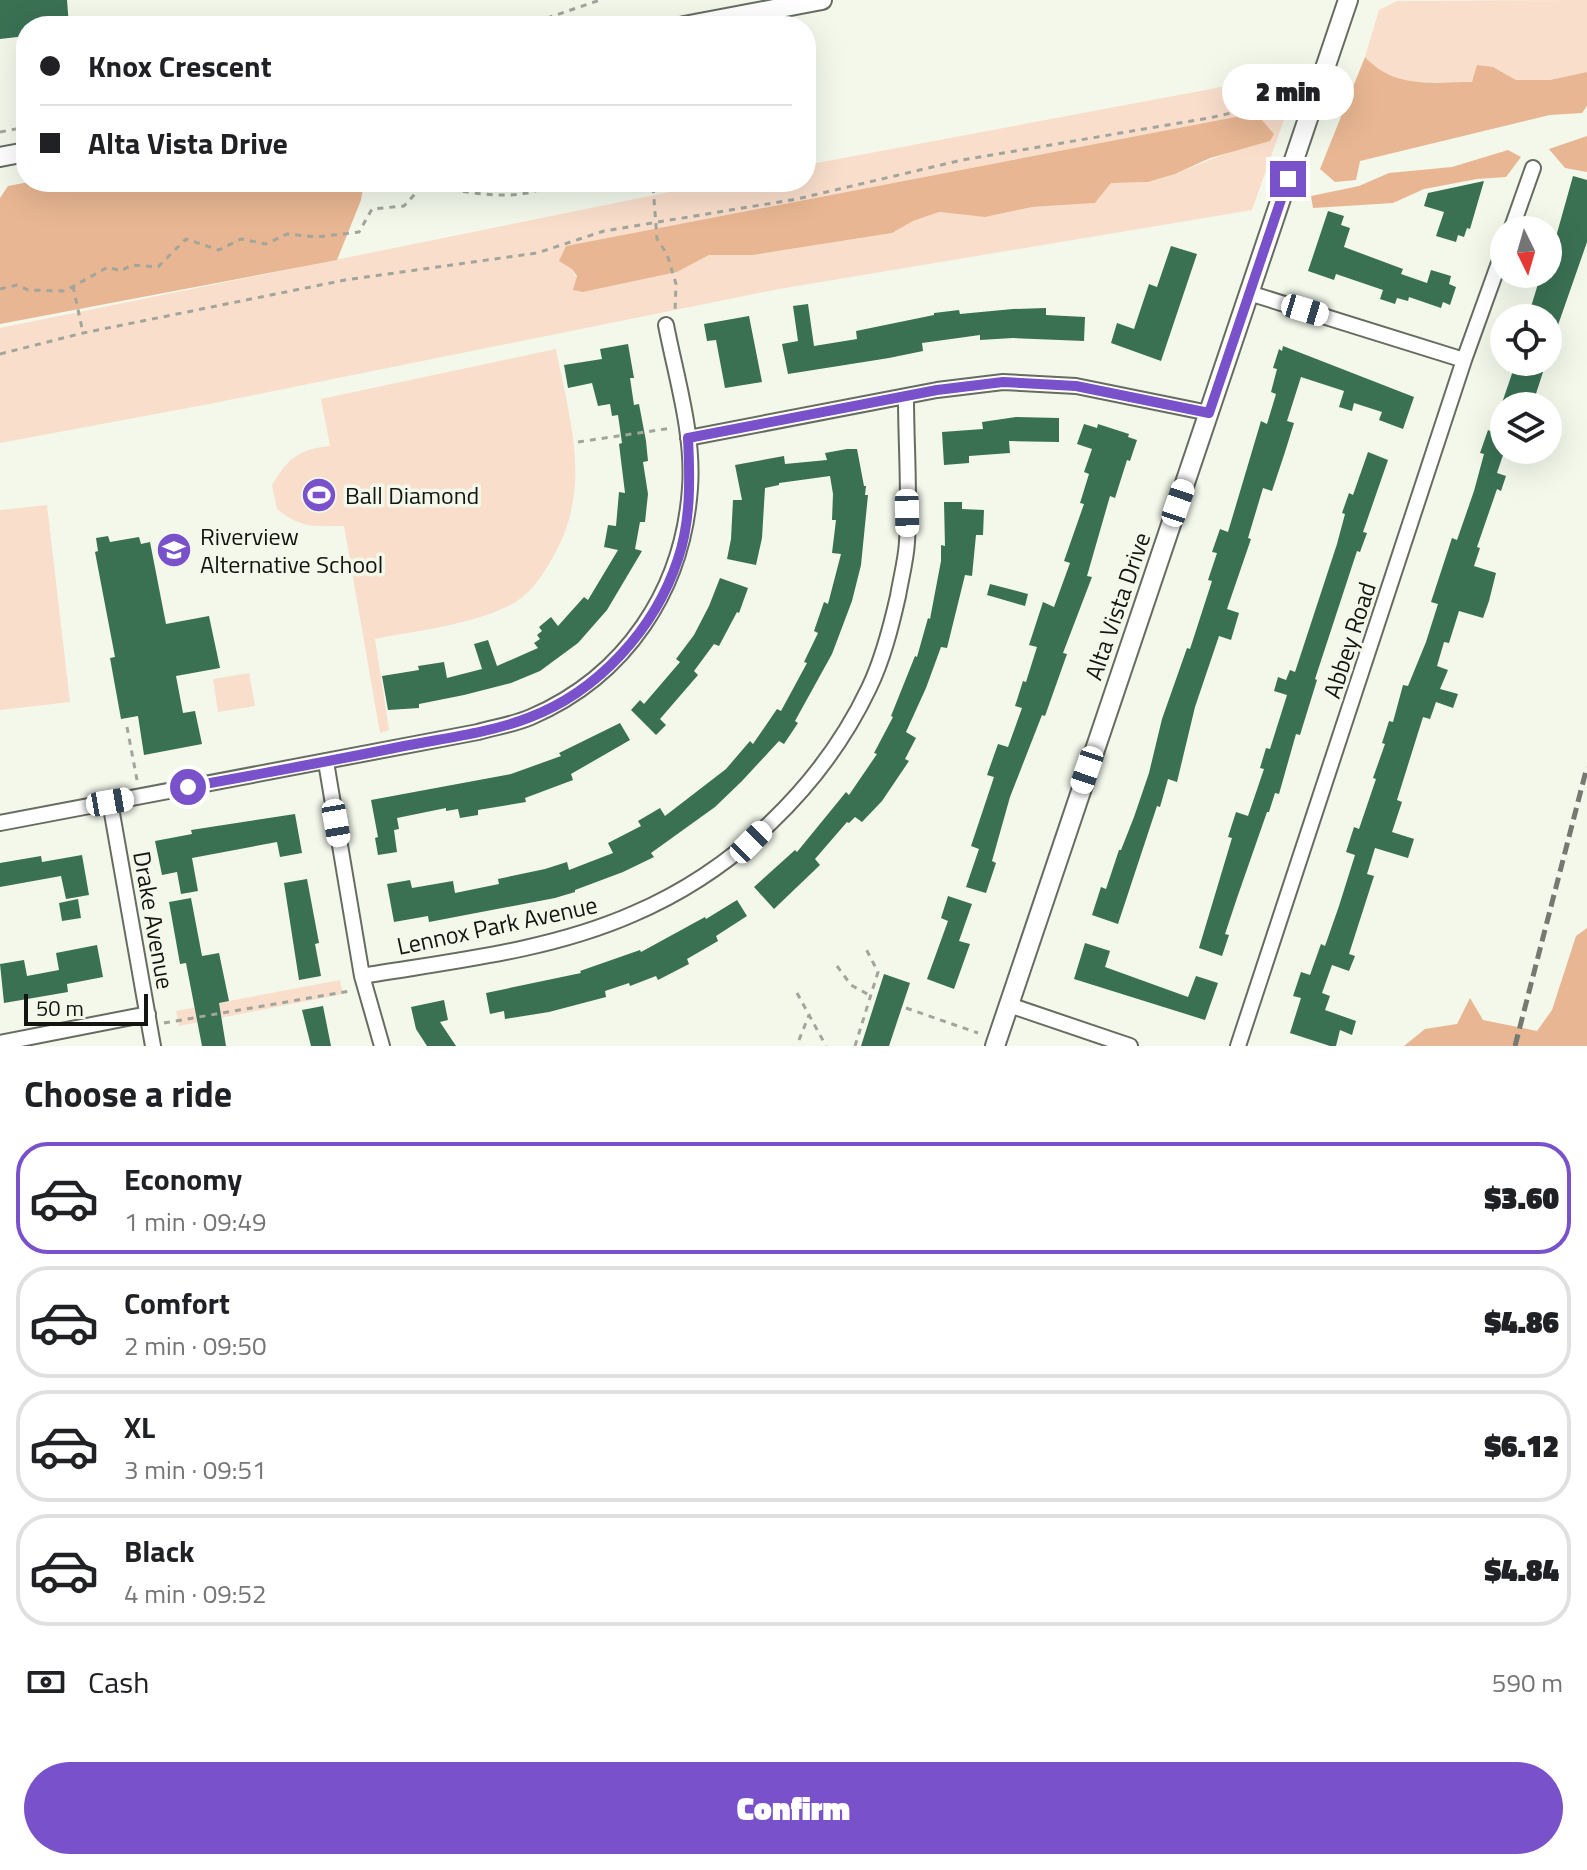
<!DOCTYPE html>
<html lang="en">
<head>
<meta charset="utf-8">
<style>
  :root { --surface:#fff; --page:#f2f2f2; --text:#202124; --muted:#757577; --line:#e0e0e0; --accent:#7951ca }
  body { margin:0; font-family:"Titillium Web",sans-serif; background:var(--page); color:var(--text); height:100vh; display:flex; flex-direction:column; font-size:30px; white-space:nowrap }
  * { box-sizing:border-box; margin:0 }
  p { font-size:26px; color:var(--muted) }
  .icon { flex:none; width:44px; height:44px; fill:none; stroke:currentColor; stroke-width:2; stroke-linecap:round; stroke-linejoin:round }
  .map { position:relative; height:1046px; overflow:hidden }
  .drawer { display:flex; flex-direction:column; background:var(--surface); flex:1 }
  .drawer>* { flex:none }
  .banner { position:absolute; left:16px; top:16px; width:800px; height:176px; border-radius:32px; box-shadow:0 8px 32px #0002; display:grid; align-content:center; height:176px; padding:0 24px; background:var(--surface) }
  .needle { width:52px; rotate:175deg }
  .buttons { position:absolute; left:1490px; top:216px; display:grid; gap:16px }
  .buttons a { display:grid; place-items:center; width:72px; height:72px; border-radius:50%; background:var(--surface); box-shadow:0 8px 32px #0002; font-size:40px }
  .scale { position:absolute; left:24px; bottom:20px; width:124px; box-sizing:border-box; padding-left:8px; border:4px solid #131510; border-top:0; font-size:22px; line-height:28px; white-space:nowrap; color:#131510; -webkit-text-stroke:6px #f3f8eb; paint-order:stroke }
  .end { position:absolute; width:36px; height:36px; margin:-18px; border:10px solid #7951ca; background:#fff; box-shadow:0 0 0 4px #fff }
  .from { border-radius:50% }
  .bubble { position:absolute; height:56px; border-radius:28px; background:var(--surface); box-shadow:0 8px 32px #0002; font-size:26px; font-weight:800; line-height:56px; text-align:center }
  .car { position:absolute; width:24px; height:48px; margin:-24px -12px; border-radius:10px; box-shadow:0 0 6px 2px #0007; background:linear-gradient(#fff 24%,#345 0 40%,#fff 0 76%,#345 0 86%,#fff 0) }
  .banner b { display:flex; align-items:center; gap:28px; height:76px; font-size:30px }
  .banner b+b { border-top:2px solid var(--line) }
  .banner i { width:20px; height:20px; background:var(--text) }
  ul { padding:0; list-style:none }
  li { display:flex; align-items:center; gap:24px; height:112px; margin:0 16px 12px; padding:0 8px; border:4px solid var(--line); border-radius:32px }
  li div { flex:1 }
  li b { display:block; font-size:30px }
  li em { font-style:normal; font-weight:800 }
  li.selected { border-color:var(--accent) }
  li>.icon { width:72px; height:72px; stroke-width:1.5 }
  h2 { padding:0 24px; font-size:36px; line-height:96px }
  .pay { display:flex; align-items:center; gap:20px; height:88px; padding:0 24px; font-size:30px }
  .pay p { margin-inline-start:auto }
  .action { display:flex; gap:16px; margin-top:auto; padding:16px 24px }
  .action a { flex:1; height:92px; border-radius:48px; background:var(--accent); color:#fff; font-size:32px; font-weight:800; line-height:92px; text-align:center }
  .map>svg:first-child { display:block }
  .green { fill:#f9decb; fill-rule:evenodd }
  .forest { fill:#e8b692 }
  .building { fill:#3a7153 }
  .lines { fill:none; stroke-linecap:round; stroke-linejoin:round }
  .minor-casing { stroke:#676c61; stroke-width:18 }
  .tertiary-casing { stroke:#676c61; stroke-width:22 }
  .path { stroke:#a1a59b; stroke-width:3; stroke-dasharray:6 6; stroke-linecap:butt }
  .minor { stroke:#fff; stroke-width:14 }
  .tertiary { stroke:#fff; stroke-width:18 }
  .rail { stroke:#767971; stroke-width:5; stroke-dasharray:12 6; stroke-linecap:butt }
  .route { stroke:#7951ca; stroke-width:10 }
  .labels { text-anchor:middle; dominant-baseline:central; stroke-width:7; stroke-linejoin:round; paint-order:stroke }
  .poi-label { font-size:24px; fill:#131510; stroke:#f3f8eb; text-anchor:start }
  .street-label { font-size:24px; fill:#131510; stroke:#f3f8eb }
</style>
</head>
<body>
<div class="map">
<svg width="1587" height="1046" viewBox="0 0 1587 1046">
  <rect width="100%" height="100%" fill="#f3f8eb"/>
  <path class="green" d="M1587,0V72L1550,80H1516L1493,67L1472,82H1407L1376,69L1365,57L1379,10L1397,1Z
    M1301,72L1252,210L779,289L209,404L0,443V328L719,182H806V165ZM1256,113L1274,134L1175,174L1148,182L1111,183L1095,203L1032,207L985,217L939,212L913,221L892,233L753,255H709L677,272L583,292L572,269L567,246Z
    M556,349C571,427 594,491 549,564C538,582 527,598 506,607C465,626 419,630 375,639L389,730L380,733L344,526C314,526 302,529 277,509L272,485C288,459 298,449 330,446L321,399Z
    M47,505L70,702L0,710V510Z
    M249,673L255,706L218,712L213,679Z
    M340,980L343,994L179,1026L176,1011Z"/>
  <path class="forest" d="M1365,57C1395,89 1431,82 1472,82L1477,65L1493,67L1516,80H1550L1587,72V106L1582,113L1550,115L1360,161L1356,180L1335,182L1320,169Z
    M1256,113L1274,134L1270,141L1210,158L1175,174L1148,182L1111,183L1095,203L1032,207L985,217L939,212L913,221L892,233L753,255H709L677,272L583,292L573,290L577,276L572,269L559,261L566,246Z
    M1587,136V172L1565,168L1549,149Z
    M1508,150L1521,157L1506,177L1477,179L1424,189L1393,203L1313,208L1311,196L1359,186L1389,173L1452,167Z
    M29,182H364L361,200L337,260L0,324V198L8,186Z
    M1587,928V1046H1404L1425,1029L1457,1024L1470,998L1483,1020L1537,1031L1552,1010L1576,936Z"/>
  <path class="building" d="M0,0H67L69,26H26V36L0,39Z
    M1573,176L1587,180V242L1550,348H1548V316L1530,310L1541,274H1548V249L1552,251Z
    M1484,181L1470,229L1467,228L1464,237L1458,235L1456,242L1436,236L1444,212L1424,206L1428,193Z
    M1328,211L1344,216L1341,225L1350,228L1344,247L1403,269L1401,274L1427,283L1431,270L1451,276L1449,284L1456,287L1450,305L1443,302L1441,308L1409,297L1408,301L1397,298L1395,304L1380,299L1383,290L1336,274L1334,280L1308,271Z
    M1171,246L1197,254L1161,361L1111,343L1117,323L1134,329L1149,284L1157,287Z
    M808,304L814,346L857,339L856,331L934,315V313L959,310L960,314L1013,309L1046,308V315L1085,317L1084,341L1013,338L980,340V335L922,343L923,351L889,358L788,374L782,344L798,341L793,306Z
    M749,316L762,382L725,388L716,340L707,341L704,324Z
    M628,344L634,378H630L634,405L639,404L646,441L648,461L643,462L648,494L645,522H640L635,549L642,551L607,610L578,643L540,671L511,683L464,695L419,704V708L388,710L382,676L419,670L418,666L444,662L447,678L482,669L474,644L488,640L497,666L538,648L534,643L540,639L537,635L542,631L539,627L551,617L558,626L584,597L588,600L618,550L604,547L608,525L616,526L619,492L625,493L619,444L622,443L618,415L612,416L610,404L598,406L592,383L568,388L564,365L602,359L600,349Z
    M1283,346L1414,397L1403,429L1379,420L1382,412L1354,403L1352,411L1339,407L1344,391L1301,377L1287,421L1294,423L1285,452L1272,491L1263,488L1248,538L1251,539L1227,609L1239,613L1231,640L1219,636L1195,707L1177,782L1168,779L1160,807L1157,806L1118,924L1092,915L1101,887L1106,889L1119,850H1121L1134,817L1149,773L1162,719L1187,648L1190,649L1212,581L1208,580L1217,553L1212,552L1220,529L1228,532L1261,421L1267,424L1276,394L1271,392L1277,369L1273,368L1279,349L1282,351Z
    M1516,362L1543,372L1532,406H1504V452L1497,473L1506,476L1501,491L1497,489L1477,547L1480,548L1474,566L1496,573L1489,601L1483,618L1459,611L1449,643L1444,642L1437,666L1448,670L1440,689L1458,694L1453,708L1436,702L1430,719L1423,717L1397,800L1402,802L1392,832L1414,839L1408,858L1375,848L1367,874L1374,876L1349,954L1355,956L1349,971L1332,965L1322,993L1330,996L1325,1010L1356,1021L1352,1035L1340,1030L1336,1046H1330L1290,1033L1301,998L1293,996L1301,972L1310,975L1321,944L1325,946L1339,906L1355,855L1346,852L1354,827L1359,829L1376,779L1373,778L1385,744L1382,743L1389,721L1393,722L1403,685L1408,686L1426,642L1438,604L1431,602L1452,538L1457,540L1474,491L1484,454L1480,453L1488,430L1492,432Z
    M1016,417L1059,418V442L1009,441L1010,453L969,456V463L944,465L942,432L983,429L982,422Z
    M1084,424L1097,428L1098,424L1129,434L1128,437L1137,440L1130,461L1127,460L1115,498L1110,496L1087,576L1092,577L1063,653L1067,654L1045,716L1042,715L1010,797L992,861L996,863L986,893L966,887L979,849L971,846L994,777L987,775L998,744L1008,747L1022,708L1015,706L1023,681L1026,682L1037,647L1029,645L1043,602L1054,607L1070,563L1064,561L1084,504L1080,503L1089,474L1084,472L1092,449L1077,444Z
    M847,449H857L864,486H866L865,495H868L861,565L852,601L832,654L795,721L798,723L784,744L779,741L742,781L715,807L651,853L654,857L623,872L575,890V892L555,898L429,922L428,916L394,922L387,884L410,880L412,888L453,881L455,893L499,884L498,879L545,869L567,862L569,870L613,853L608,843L641,826L638,821L660,808L665,816L726,769L750,741L753,744L777,709L781,711L807,663L804,662L818,633L814,631L824,602L828,604L841,554L832,553L836,520H832L833,494L830,476L779,483V485L765,488L762,538L756,565L727,559L731,539L733,500H742L735,465L784,456L785,464L827,460L825,453Z
    M1368,452L1388,460L1363,532L1367,533L1360,552L1357,551L1315,679L1317,680L1300,735L1296,734L1279,794L1275,793L1269,812H1267L1237,898L1225,934L1229,935L1222,956L1199,948L1232,838L1228,837L1236,812L1248,816L1264,769L1260,768L1266,748L1270,749L1287,695L1274,691L1278,677L1286,680L1290,670L1295,672L1337,544L1345,514L1342,513L1349,493L1353,495Z
    M944,502H962V509L984,510L983,535H976L972,576L965,575L947,648L941,647L926,688L906,732L916,738L905,759L909,761L882,801L862,822L855,817L849,823L847,822L815,859L820,865L774,909L754,887L795,850L797,852L846,792L849,795L877,754L874,753L893,717L891,716L915,656L917,657L928,618L930,619L941,561V545L945,546Z
    M108,536L110,542L139,537L141,544L150,542L166,624L209,616L220,668L176,676L183,713L195,711L202,744L144,755L138,716L121,719L110,658L115,657L95,552L98,551L96,538Z
    M720,578L748,588L739,613L737,612L719,646L714,644L694,671L698,675L660,719L666,725L656,735L631,710L640,700L644,704L680,662L676,659L694,635L709,606Z
    M990,584L1028,594L1025,606L987,595Z
    M620,723L630,740L571,774L573,780L525,798L526,802L478,810V815L460,818L458,809L446,811V808L397,818L399,829L394,830L397,852L378,855L375,838L378,837L371,800L511,774L561,756L559,753Z
    M295,814L302,853L280,857L277,842L192,858L198,891L181,894L177,872L162,875L155,841L192,834L191,830Z
    M82,855L89,895L66,899L61,876L0,887V863L41,856L42,862Z
    M307,879L319,943L315,944L321,976L299,980L284,883Z
    M948,896L972,904L959,941L970,944L954,989L927,979L948,921L941,918Z
    M191,898L202,956L219,953L229,1001L219,1003L226,1046H202L186,963L180,964L169,902Z
    M78,899L81,918L62,921L59,903Z
    M737,900L747,916L716,936L718,941L687,959L689,964L658,980L656,976L630,986L629,983L605,991L606,997L549,1012L505,1019L504,1011L490,1014L486,993L581,973L580,971L640,950L641,952L705,917L706,919Z
    M1085,943L1110,951L1105,967L1188,997L1196,976L1218,983L1205,1020L1074,979Z
    M97,945L103,977L67,984L68,992L4,1003L0,964L24,960L27,976L59,970L56,953Z
    M884,974L910,983L889,1046H861Z
    M444,1000L448,1020L440,1022L456,1046H427L416,1029L411,1007Z
    M323,1006L331,1046H311L302,1010Z"/>
  <g class="lines">
    <g class="minor-casing">
      <path id="minor" d="M1511,230L1533,168
        M1249,293L1464,360
        M688,438L937,390L1003,382L1076,386L1209,413
        M326,762L362,976L382,1046
        M110,802L153,1046
        M0,823L478,732C496,727 515,724 531,717C626,676 683,590 690,488C694,434 676,377 666,325
        M362,976C452,961 549,951 633,914C734,871 822,787 869,688C883,659 891,627 898,596C901,578 906,560 907,542C910,494 906,445 906,397
        M1009,1005L1130,1046
        M0,1043L148,1014
        M1238,1046L1464,360L1504,249"/>
    </g>
    <g class="tertiary-casing">
      <path id="tertiary" d="M684,26L822,0
        M0,157L26,152
        M995,1046L1348,0"/>
    </g>
    <path class="path" d="M524,26L600,0
      M0,132L26,127
      M643,182L653,186L657,239L667,254L676,284L675,312
      M73,286L83,333
      M0,289L17,285L28,290L65,291L108,267L121,271L132,265L158,267L186,239L219,250L241,239L266,244L287,234L317,237L359,232L372,209L404,206L424,184C462,191 520,206 554,182
      M0,354L83,333L345,280L537,253L604,231L797,199L962,160L1209,118L1289,100
      M578,442L672,428
      M127,727L137,780
      M837,966L851,985L871,996
      M797,993L826,1046
      M906,1008L978,1033
      M164,1023L350,991
      M799,1040L809,1015
      M855,1046L878,972L865,947"/>
    <use href="#minor" class="minor"/>
    <use href="#tertiary" class="tertiary"/>
    <path class="rail" d="M1515,1046L1587,767"/>
  </g>
  <g class="lines">
    <path class="route" d="M188,787C260,774 332,761 404,746C445,738 489,733 528,718C598,692 655,629 678,559C691,521 690,478 688,438L937,390L1003,382L1076,386L1209,413L1288,179"/>
  </g>
  <defs>
    <g id="stadium-disc" transform="scale(1.8)"><circle r="9.5" fill="#7951ca" stroke="#f3f8eb"/><path d="M0-5a6.5 5 0 1 0 0 10a6.5 5 0 1 0 0-10ZM-3.5-1.8h7v3.6h-7Z" fill="#fff"/></g>
    <g id="school-disc" transform="scale(1.8)"><circle r="9.5" fill="#7951ca" stroke="#f3f8eb"/><path d="M0-5L7-2L0 1L-7-2ZM-4 1L0 2.5L4 1V4Q0 6-4 4Z" fill="#fff"/></g>
  </defs>
  <g fill-rule="evenodd">
    <use href="#stadium-disc" x="319" y="495"/>
    <use href="#school-disc" x="174" y="550"/>
  </g>
  <g class="labels">
    <g class="poi-label">
      <text x="345" y="495">Ball Diamond</text>
      <text x="200" y="536">Riverview<tspan x="200" dy="28">Alternative School</tspan></text>
    </g>
    <g class="street-label">
      <text transform="translate(1117 606) rotate(-71)">Alta Vista Drive</text>
      <text transform="translate(1349 640) rotate(-72)">Abbey Road</text>
      <text transform="translate(154 920) rotate(80)">Drake Avenue</text>
      <text transform="translate(497 925) rotate(-12)">Lennox Park Avenue</text>
    </g>
  </g>
</svg>
<div class="buttons">
<a><svg class="needle" viewBox="-14 -14 28 28"><path d="M0-13l5 13h-10z" fill="#e53935"/><path d="M0 13l5-13h-10z" fill="#757577"/></svg></a>
<a><svg class="icon" aria-label="locate" viewBox="0 0 24 24"><circle cx="12" cy="12" r="6"/><path d="M12 2v4M12 18v4M2 12h4M18 12h4"/></svg></a>
<a><svg class="icon" aria-label="layers" viewBox="0 0 24 24"><path d="M12 4l9 5-9 5-9-5zM3 14l9 5 9-5"/></svg></a>
</div>
<div class="scale">50 m</div>
<i class="end from" style="left:188px;top:787px"></i>
<i class="end" style="left:1288px;top:179px"></i>
<div class="bubble" style="left:1222px;top:64px;width:132px">2 min</div>
<i class="car" style="left:1305px;top:310px;rotate:107deg"></i>
<i class="car" style="left:1178px;top:503px;rotate:19deg"></i>
<i class="car" style="left:907px;top:513px;rotate:179deg"></i>
<i class="car" style="left:1087px;top:770px;rotate:199deg"></i>
<i class="car" style="left:110px;top:802px;rotate:80deg"></i>
<i class="car" style="left:336px;top:823px;rotate:170deg"></i>
<i class="car" style="left:751px;top:842px;rotate:45deg"></i>
<div class="banner">
<b><i class="from"></i>Knox Crescent</b>
<b><i></i>Alta Vista Drive</b>
</div>
</div>
<section class="drawer">
<h2>Choose a ride</h2>
<ul>
<li class="selected"><svg class="icon" aria-label="car" viewBox="0 0 24 24"><path d="M5 17H2v-5l4-1 3-4h7l3 4 3 1v5h-3M9 17h6M6 11h13"/><circle cx="7" cy="17" r="2"/><circle cx="17" cy="17" r="2"/></svg><div><b>Economy</b><p>1 min · 09:49</p></div><em>$3.60</em></li>
<li><svg class="icon" aria-label="car" viewBox="0 0 24 24"><path d="M5 17H2v-5l4-1 3-4h7l3 4 3 1v5h-3M9 17h6M6 11h13"/><circle cx="7" cy="17" r="2"/><circle cx="17" cy="17" r="2"/></svg><div><b>Comfort</b><p>2 min · 09:50</p></div><em>$4.86</em></li>
<li><svg class="icon" aria-label="car" viewBox="0 0 24 24"><path d="M5 17H2v-5l4-1 3-4h7l3 4 3 1v5h-3M9 17h6M6 11h13"/><circle cx="7" cy="17" r="2"/><circle cx="17" cy="17" r="2"/></svg><div><b>XL</b><p>3 min · 09:51</p></div><em>$6.12</em></li>
<li><svg class="icon" aria-label="car" viewBox="0 0 24 24"><path d="M5 17H2v-5l4-1 3-4h7l3 4 3 1v5h-3M9 17h6M6 11h13"/><circle cx="7" cy="17" r="2"/><circle cx="17" cy="17" r="2"/></svg><div><b>Black</b><p>4 min · 09:52</p></div><em>$4.84</em></li>
</ul>
<div class="pay"><svg class="icon" aria-label="cash" viewBox="0 0 24 24"><path d="M3 7h18v10H3z"/><circle cx="12" cy="12" r="2"/></svg>Cash<p>590 m</p></div>
<div class="action"><a>Confirm</a></div>
</section>
</body>
</html>
